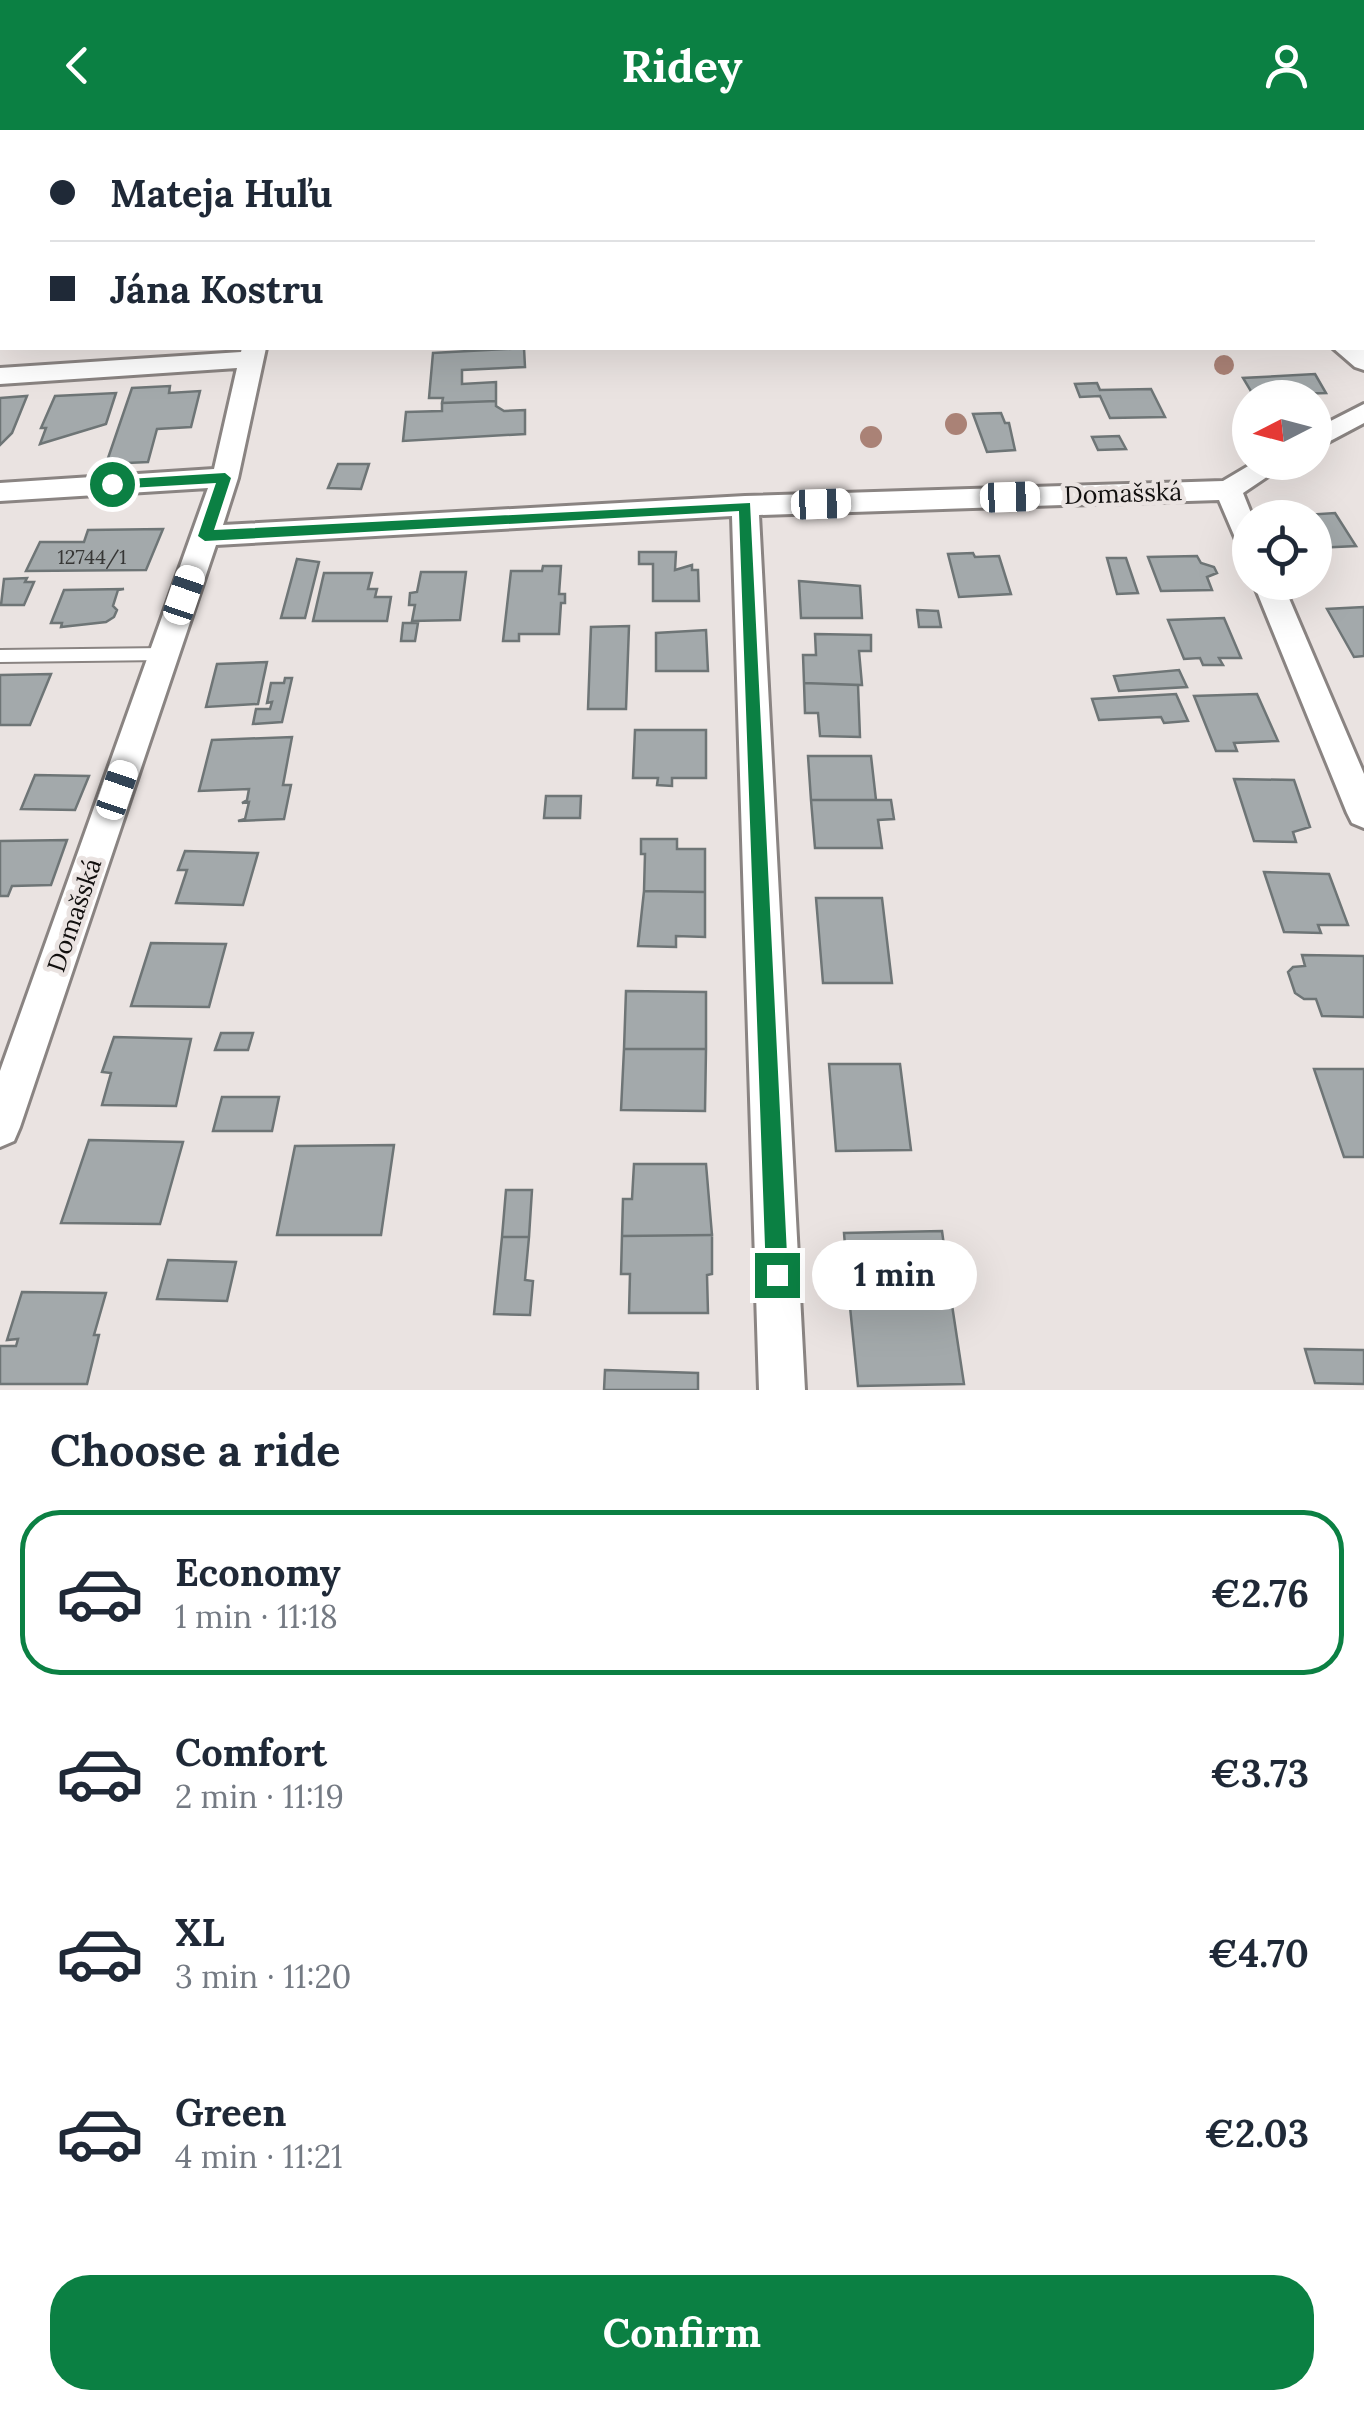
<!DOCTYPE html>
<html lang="en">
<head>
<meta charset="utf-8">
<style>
  :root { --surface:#fff; --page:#f2f2f3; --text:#1f2937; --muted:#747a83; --line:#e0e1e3; --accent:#0b8043 }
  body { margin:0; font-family:Lora,serif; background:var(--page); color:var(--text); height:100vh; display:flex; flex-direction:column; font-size:38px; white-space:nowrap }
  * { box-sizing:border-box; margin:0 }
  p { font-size:32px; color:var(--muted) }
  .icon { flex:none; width:55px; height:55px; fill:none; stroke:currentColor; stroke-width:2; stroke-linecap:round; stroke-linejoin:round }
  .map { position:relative; height:1260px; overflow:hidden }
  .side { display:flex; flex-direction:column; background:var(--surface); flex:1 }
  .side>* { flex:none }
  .banner { position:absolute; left:0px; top:0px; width:1365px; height:220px; box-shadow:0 10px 40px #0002; display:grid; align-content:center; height:220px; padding:0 50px; background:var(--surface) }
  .needle { width:65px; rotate:264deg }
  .controls { position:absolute; left:1232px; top:250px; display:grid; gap:20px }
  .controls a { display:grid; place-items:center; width:100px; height:100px; border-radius:50%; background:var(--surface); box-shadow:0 10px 40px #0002; font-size:50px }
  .end { position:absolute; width:45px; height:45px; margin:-22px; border:12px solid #0b8043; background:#fff; box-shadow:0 0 0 5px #fff }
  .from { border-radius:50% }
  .bubble { position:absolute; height:70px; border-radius:35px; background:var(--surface); box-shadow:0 10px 40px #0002; font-size:32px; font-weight:800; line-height:70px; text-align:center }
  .car { position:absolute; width:30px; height:60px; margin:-30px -15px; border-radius:12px; box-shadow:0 0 8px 2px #0007; background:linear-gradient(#fff 24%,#345 0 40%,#fff 0 76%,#345 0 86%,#fff 0) }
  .banner b { display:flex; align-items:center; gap:35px; height:95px; font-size:38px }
  .banner b+b { border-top:2px solid var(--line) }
  .banner i { width:25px; height:25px; background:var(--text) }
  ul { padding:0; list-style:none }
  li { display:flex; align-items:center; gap:30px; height:165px; margin:0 20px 15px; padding:0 30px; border:5px solid transparent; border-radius:40px }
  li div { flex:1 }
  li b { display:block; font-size:38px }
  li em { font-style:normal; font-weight:800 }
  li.active { border-color:var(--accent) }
  li>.icon { width:90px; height:90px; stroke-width:1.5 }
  h2 { padding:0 50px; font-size:45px; line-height:120px }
  .primary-button { display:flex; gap:20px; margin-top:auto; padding:20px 50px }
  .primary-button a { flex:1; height:115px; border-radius:40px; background:var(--accent); color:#fff; font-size:40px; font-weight:800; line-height:115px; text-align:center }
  header { display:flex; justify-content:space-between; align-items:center; height:130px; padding:0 50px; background:var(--accent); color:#fff; font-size:45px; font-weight:800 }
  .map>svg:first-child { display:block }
  .building { fill:#a3a9ab; stroke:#6e7576; stroke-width:2.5 }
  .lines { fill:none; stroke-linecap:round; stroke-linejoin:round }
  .service-casing { stroke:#8a8482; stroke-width:4 }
  .minor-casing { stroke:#8a8482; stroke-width:6 }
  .service { fill:#fff; fill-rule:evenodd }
  .minor { fill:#fff; fill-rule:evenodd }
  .tree { fill:#aa8276 }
  .route { fill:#0b8043 }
  .labels { text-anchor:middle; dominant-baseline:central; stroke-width:9; stroke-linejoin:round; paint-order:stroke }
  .number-label { font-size:20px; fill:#363635 }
  .street-label { font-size:25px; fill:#110f0e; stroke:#eae3e1 }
</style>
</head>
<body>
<header><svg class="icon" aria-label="back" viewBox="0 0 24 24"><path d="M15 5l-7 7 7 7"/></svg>Ridey<svg class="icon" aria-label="person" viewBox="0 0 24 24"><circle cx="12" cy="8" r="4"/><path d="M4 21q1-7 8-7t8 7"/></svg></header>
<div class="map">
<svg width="1364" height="1260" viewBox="0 0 1364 1260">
  <rect width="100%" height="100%" fill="#eae3e1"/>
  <path class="building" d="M524,218L525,237L462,240V254L496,252V271L442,273L443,268H429L433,223Z
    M1315,244L1326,263L1295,264L1297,268H1255L1243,248Z
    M1097,253L1100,260L1151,259L1165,287L1110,288L1100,266L1080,267L1075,254Z
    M170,256L169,263L200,261L191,297L157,299L148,332L106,334L132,258Z
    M116,263L106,294L40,314L46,298H41L55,266Z
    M27,266L12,303L0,315V268Z
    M496,271V276L504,281L525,280V304L403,311L406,282L442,281V273Z
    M1001,283L1005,293H1009L1015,320L987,322L973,284Z
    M1119,306L1126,319L1098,320L1092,307Z
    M338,334H369L361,359L328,358Z
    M1335,383L1356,416L1315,418V388L1290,386Z
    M163,399L146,440L26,441L40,412H84L88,400Z
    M639,422H676L675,440L692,435V440H698L699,471H653V434H639Z
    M973,423L975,427L999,426L1011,464L959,467L948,424Z
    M1197,426L1201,433L1214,437L1217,443L1207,447L1212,460L1161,461L1148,427Z
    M1107,428H1126L1138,463L1117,464Z
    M297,429L319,432L305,488H281Z
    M543,436H561L559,464H565V473H561L559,504H519V511H503L511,441H542Z
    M421,442H466L460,490L412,491L415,475H409L410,463L417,462Z
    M324,443H372L368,459H377L375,467H391L387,491H313Z
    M27,448L25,452H34L24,475H1L4,449Z
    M799,451L860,456L862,488H801Z
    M124,459L118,460L113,476L117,480L114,487L106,492L61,497L62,493H51L64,460Z
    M1364,477V526L1354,527L1327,479Z
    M917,480L938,481L941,497H919Z
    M1224,488L1241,528H1219L1223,535H1203L1200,528L1184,529L1168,490Z
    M403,493H418L415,511H401Z
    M629,496L626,579H588L591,497Z
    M706,500L708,541H656V503Z
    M815,504L871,505V521H859L862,555L804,553L803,525H816Z
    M267,532L258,574L206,577L217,534Z
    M1179,540L1187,557L1119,561L1114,546Z
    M51,544L30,595H0V545Z
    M285,548H292L282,592L253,594L256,579H270L272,572L267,573L271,553H284Z
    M804,553L858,555L860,607L820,606L818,583H805Z
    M1176,564L1188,591L1164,593L1161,587L1099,590L1092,569Z
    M1257,564L1278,611L1234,613L1237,621H1216L1194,566Z
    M635,600H706V648H672V656L657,655L658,648H633Z
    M292,607L283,655H291L284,689L238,691L245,689L249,672L242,673L247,670L249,659L199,661L212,610Z
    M808,626H871L876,670H811Z
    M35,645L89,646L75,680L21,679Z
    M1234,649L1294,650L1310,697L1293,702L1296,712L1254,711Z
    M546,666H581L580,688H544Z
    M811,670H891L894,689L878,690L882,718H815Z
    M641,709H677V719H705V762L644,761L645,724H641Z
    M67,710L51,755L12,756L8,766H0V711Z
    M185,721L258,723L243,775L176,773L187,740H178Z
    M1264,742L1329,744L1348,795H1318L1321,803L1284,802Z
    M644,761L705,762V807L676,806V817L638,816Z
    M816,768H882L892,853H823Z
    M151,813L226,814L209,877L131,876Z
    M1302,825L1364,826V887L1322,886L1316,869H1304L1295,863L1288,842L1293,837L1305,836Z
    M626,861L706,862V919H624Z
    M221,903H253L248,920H215Z
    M114,907L191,909L176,976L102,975L111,943L102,942Z
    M624,919H706L705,981L621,980Z
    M829,934H900L911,1020L836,1021Z
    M1314,939H1364V1027H1344Z
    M222,967H279L272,1001H213Z
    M89,1010L183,1012L160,1094L61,1093Z
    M394,1015L381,1105H277L295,1016Z
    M634,1034H706L712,1105L622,1106L623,1069H632Z
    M506,1060H532L529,1107H502Z
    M942,1101L952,1175L850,1177L844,1103Z
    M712,1105V1144L707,1145L708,1183H629L630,1144H621L622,1106Z
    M502,1107H529L525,1150L533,1151L530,1185L494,1184Z
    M168,1130L236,1132L227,1171L157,1169Z
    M22,1162L106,1163L94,1205H99L87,1254H0V1216H16L18,1209L7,1210Z
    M952,1175L964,1254L858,1256L850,1177Z
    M1305,1219L1364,1220V1254L1315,1253Z
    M605,1240L698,1243V1260H604Z"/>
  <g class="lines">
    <g class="service-casing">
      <path id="service" d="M712,0H784L781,2H711Z
        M1362,21H1364V27H1362Z
        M164,518L172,524L164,530L0,532V520Z"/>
    </g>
    <g class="minor-casing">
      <path id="minor" d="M1005,0H1028L1030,2H1007Z
        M242,218H266L238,348L223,395L745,366L1223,351L1255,332H1289L1243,363L1253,388H1250V422L1240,419L1219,370L759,385L805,1260H759L732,386L216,415L20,997L14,1011L0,1017V941L208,358L0,371V353L214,339L237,238L0,254V238L241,222Z
        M1333,218L1364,220V240L1355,237Z
        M1364,274V293L1315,319V299Z
        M1253,452H1282L1364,644V698L1352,693L1347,683Z"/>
    </g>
    <use href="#service" class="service"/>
    <use href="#minor" class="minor"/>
  </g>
  <g class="tree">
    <circle cx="1224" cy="235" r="10"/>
    <circle cx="956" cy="294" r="11"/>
    <circle cx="871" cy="307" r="11"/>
  </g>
  <path class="route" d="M225,343L231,348L214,400L750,373L788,1145L785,1152L777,1156L770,1152L766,1145L739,381L205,411L198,406L216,353L112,359L106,354L112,350Z"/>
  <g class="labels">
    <g class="number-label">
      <text x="92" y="426">12744/1</text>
    </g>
    <g class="street-label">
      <text transform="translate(1123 363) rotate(-2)">Domašská</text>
      <text transform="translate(74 785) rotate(-71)">Domašská</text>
    </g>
  </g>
</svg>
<div class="controls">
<a><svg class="needle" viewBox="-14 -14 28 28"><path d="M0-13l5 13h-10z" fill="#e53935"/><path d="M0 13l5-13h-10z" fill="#747a83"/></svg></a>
<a><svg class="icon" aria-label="locate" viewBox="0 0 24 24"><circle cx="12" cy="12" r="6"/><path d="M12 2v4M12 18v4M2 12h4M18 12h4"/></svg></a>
</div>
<i class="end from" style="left:112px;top:354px"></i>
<i class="end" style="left:777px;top:1145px"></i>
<div class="bubble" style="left:812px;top:1110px;width:165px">1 min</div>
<i class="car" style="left:1010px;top:367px;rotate:88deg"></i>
<i class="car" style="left:821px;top:374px;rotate:88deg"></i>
<i class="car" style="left:184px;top:465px;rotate:19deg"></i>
<i class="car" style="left:117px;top:660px;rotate:19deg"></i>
<div class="banner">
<b><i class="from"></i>Mateja Huľu</b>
<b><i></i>Jána Kostru</b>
</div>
</div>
<section class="side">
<h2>Choose a ride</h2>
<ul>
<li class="active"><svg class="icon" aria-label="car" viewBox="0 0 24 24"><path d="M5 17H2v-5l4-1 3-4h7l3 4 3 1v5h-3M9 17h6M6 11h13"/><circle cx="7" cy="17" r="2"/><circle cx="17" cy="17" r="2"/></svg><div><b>Economy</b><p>1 min · 11:18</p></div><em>€2.76</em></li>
<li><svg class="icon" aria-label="car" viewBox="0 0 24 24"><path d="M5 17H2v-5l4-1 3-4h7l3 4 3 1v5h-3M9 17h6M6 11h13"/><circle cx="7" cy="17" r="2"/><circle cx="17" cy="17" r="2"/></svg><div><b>Comfort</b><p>2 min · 11:19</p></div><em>€3.73</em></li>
<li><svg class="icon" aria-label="car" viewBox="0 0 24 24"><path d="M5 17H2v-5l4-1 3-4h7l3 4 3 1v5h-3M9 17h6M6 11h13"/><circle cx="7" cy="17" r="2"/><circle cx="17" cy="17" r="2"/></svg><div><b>XL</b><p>3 min · 11:20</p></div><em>€4.70</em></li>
<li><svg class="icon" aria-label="car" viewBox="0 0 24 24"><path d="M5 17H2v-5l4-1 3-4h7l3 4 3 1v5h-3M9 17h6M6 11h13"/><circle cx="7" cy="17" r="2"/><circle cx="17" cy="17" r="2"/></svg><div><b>Green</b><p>4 min · 11:21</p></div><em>€2.03</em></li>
</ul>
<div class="primary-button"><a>Confirm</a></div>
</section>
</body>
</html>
